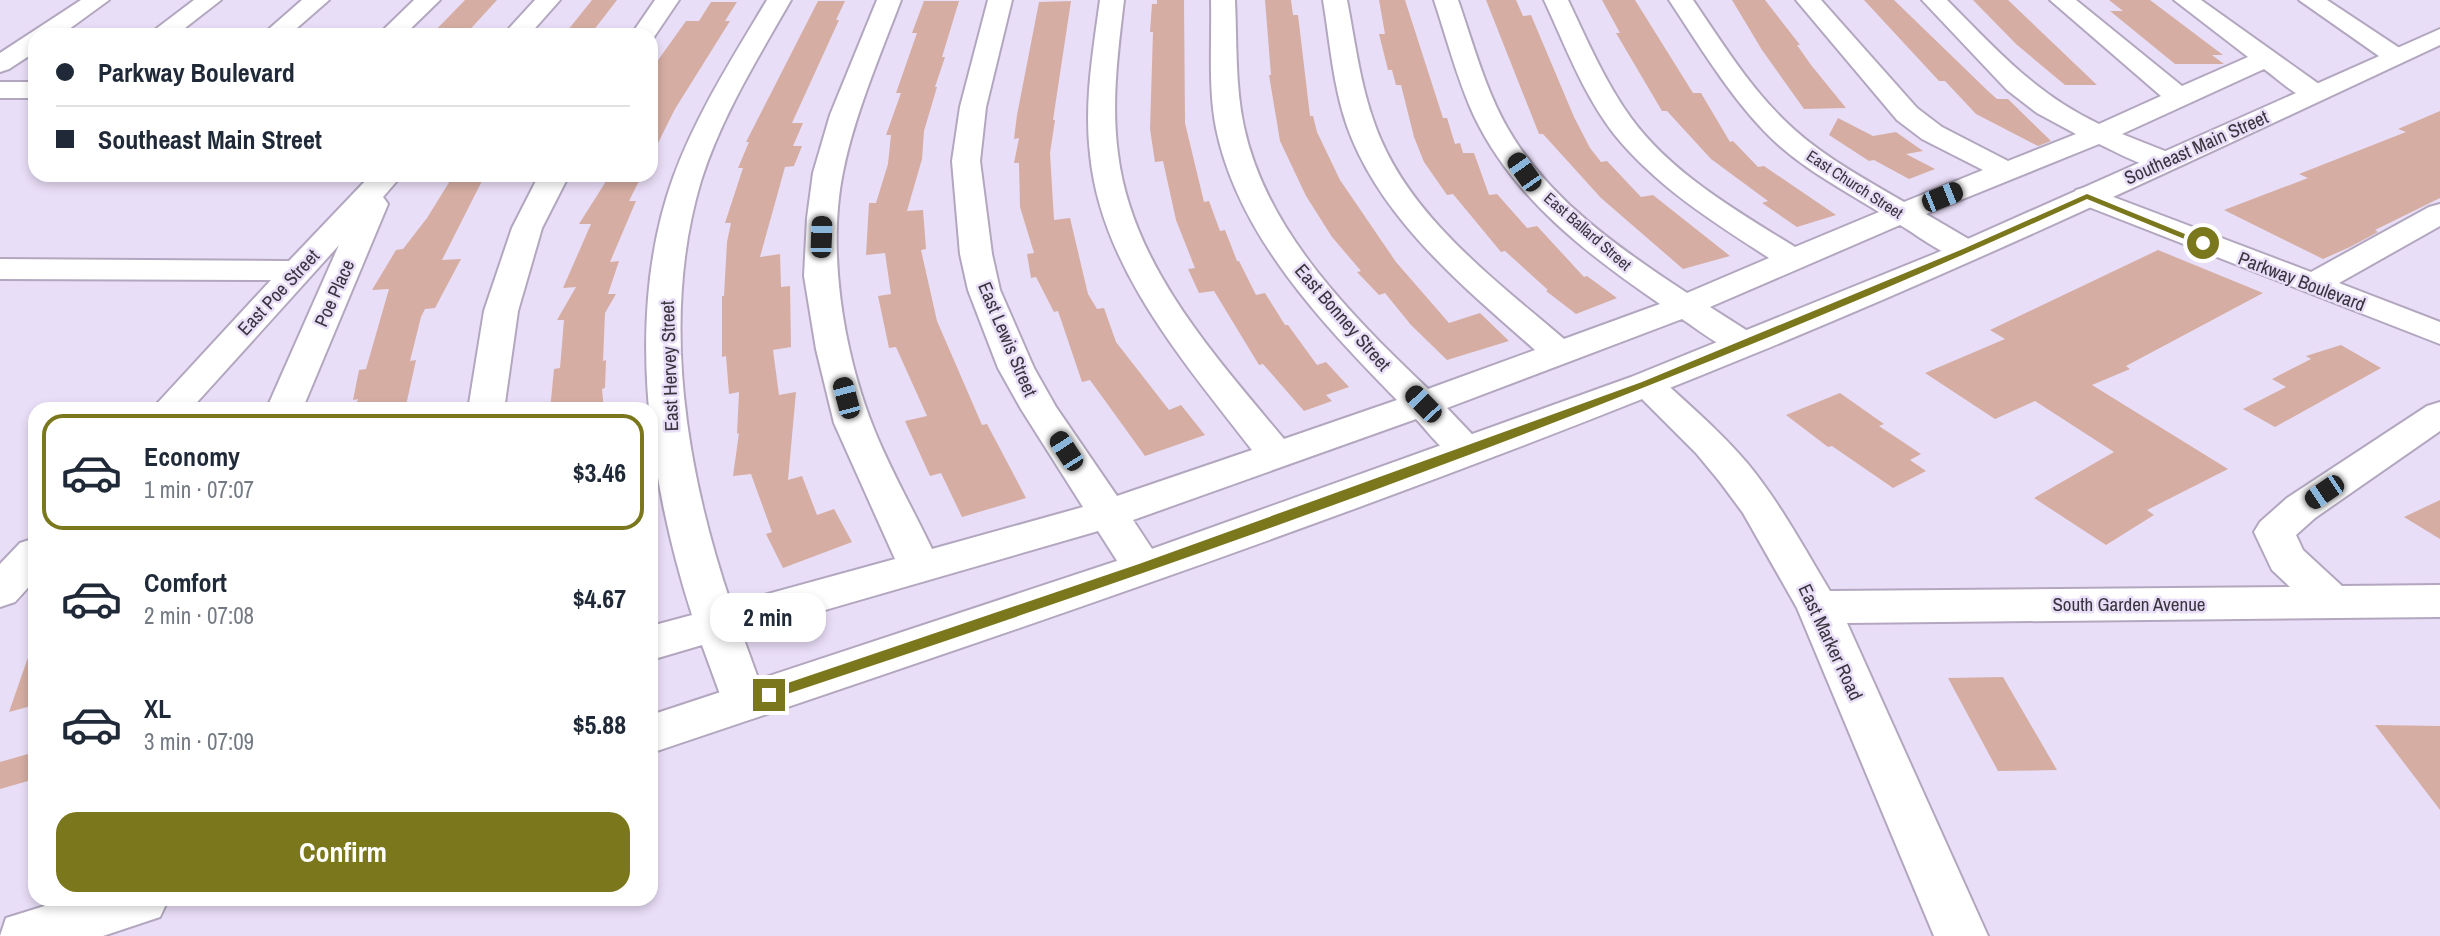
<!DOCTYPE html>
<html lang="en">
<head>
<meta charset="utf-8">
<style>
  :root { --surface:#fff; --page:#f6f6f7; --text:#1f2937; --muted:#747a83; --line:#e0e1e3; --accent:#7a771c }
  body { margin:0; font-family:"Archivo Narrow",sans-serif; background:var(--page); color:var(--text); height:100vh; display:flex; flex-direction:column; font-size:26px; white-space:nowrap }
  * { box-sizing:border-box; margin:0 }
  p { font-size:23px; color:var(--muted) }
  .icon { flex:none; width:38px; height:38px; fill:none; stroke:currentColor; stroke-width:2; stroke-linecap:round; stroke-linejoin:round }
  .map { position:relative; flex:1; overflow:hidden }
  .details { position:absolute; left:28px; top:402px; width:630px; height:504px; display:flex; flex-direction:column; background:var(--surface); border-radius:21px; box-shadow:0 4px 10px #0003 }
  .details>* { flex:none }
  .hud { position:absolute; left:28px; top:28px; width:630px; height:154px; border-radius:21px; box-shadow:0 4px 10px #0003; display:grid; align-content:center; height:154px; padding:0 28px; background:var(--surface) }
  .end { position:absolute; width:32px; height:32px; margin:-16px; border:9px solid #7a771c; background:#fff; box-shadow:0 0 0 4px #fff }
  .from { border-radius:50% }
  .bubble { position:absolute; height:49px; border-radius:21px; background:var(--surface); box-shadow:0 4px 10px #0003; font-size:23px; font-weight:700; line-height:49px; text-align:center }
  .car { position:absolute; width:21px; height:42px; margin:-21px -10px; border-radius:9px; box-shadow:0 0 5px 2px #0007; background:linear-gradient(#222 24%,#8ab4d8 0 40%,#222 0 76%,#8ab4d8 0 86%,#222 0) }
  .hud b { display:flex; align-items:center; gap:24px; height:66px; font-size:26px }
  .hud b+b { border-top:2px solid var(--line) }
  .hud i { width:18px; height:18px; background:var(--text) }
  ul { padding:12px 0 0; list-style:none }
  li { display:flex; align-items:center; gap:21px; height:116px; margin:0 14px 10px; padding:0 14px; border:4px solid transparent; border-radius:21px }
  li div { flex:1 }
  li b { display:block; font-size:26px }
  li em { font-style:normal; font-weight:700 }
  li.active { border-color:var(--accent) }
  li>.icon { width:63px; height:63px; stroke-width:1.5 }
  .action { display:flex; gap:14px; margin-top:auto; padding:14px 28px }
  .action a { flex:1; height:80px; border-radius:21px; background:var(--accent); color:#fff; font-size:28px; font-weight:700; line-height:80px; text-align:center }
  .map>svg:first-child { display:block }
  .building { fill:#d5ada3 }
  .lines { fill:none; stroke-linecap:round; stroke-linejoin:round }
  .minor-casing { stroke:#b2a7bf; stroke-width:4 }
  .major-casing { stroke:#b2a7bf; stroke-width:4 }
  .minor { fill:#fff; fill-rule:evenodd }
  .major { fill:#fff; fill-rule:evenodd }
  .route { fill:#7a771c }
  .labels { text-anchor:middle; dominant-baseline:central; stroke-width:5; stroke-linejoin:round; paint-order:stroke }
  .far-street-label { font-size:16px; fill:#39353f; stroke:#e9def7 }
  .street-label { font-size:19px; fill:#39353f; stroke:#e9def7 }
</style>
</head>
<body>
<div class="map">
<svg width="2440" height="936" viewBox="0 0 2440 936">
  <rect width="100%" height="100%" fill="#e9def7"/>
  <path class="building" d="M465,0H497L465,35H431Z
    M592,0H617L590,35H564Z
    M1157,0H1184L1185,123L1204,202L1209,201L1220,231L1225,230L1237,261H1239L1256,295L1265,293L1285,325H1288L1317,365L1326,362L1349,387L1326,395L1332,401L1304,411L1263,364L1259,365L1214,291L1199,293L1188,269L1195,268L1176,220L1163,161L1155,162L1150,129L1153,32H1150L1152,4H1157Z
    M1265,0H1291L1293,15H1298L1310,116H1313L1317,132L1340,180L1396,262L1449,323L1480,313L1509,341L1447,360L1411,325L1385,293L1379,295L1357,272L1361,271L1332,237L1306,196L1280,141L1269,75H1271Z
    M1379,0H1405L1443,118H1447L1455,144L1460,143L1463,153H1474L1489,195L1497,194L1527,228L1537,226L1584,277L1587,276L1617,298L1576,314L1546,291L1548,290L1505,251L1501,252L1453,194L1447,195L1424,162L1414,137L1401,85H1396L1392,70H1388L1379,34H1385Z
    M1486,0H1516L1523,16L1531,15L1574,117L1590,148L1601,162L1607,161L1641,197L1653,195L1730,256L1683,269L1601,198L1543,134H1539Z
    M1602,0H1635L1693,93H1701L1730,142L1733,141L1758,167L1764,166L1836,215L1797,227L1762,203L1768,201L1711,159L1667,111H1662L1616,33H1620Z
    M1732,0H1765L1800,45H1797L1811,65L1846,108L1804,109L1762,50Z
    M1864,0H1894L1988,91L1997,99H2008L2051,141L2038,146L1976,114L1945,81H1939Z
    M1973,0H2008L2097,85H2065L2016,44Z
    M2109,0H2150L2223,55H2212L2224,64H2175L2110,11H2123Z
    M818,1H845L836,20H839L792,123H803L793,146H802L794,166L785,167L760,257L780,254L781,287L790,286L791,347L773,350L779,395L796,392L788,480L802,476L817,515L834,509L852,542L783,568L766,534L772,532L751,474L733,476L739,433L737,434L739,392L729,394L726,356L722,357V296H724L727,242L731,223H725L743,168H738L749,142H746Z
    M924,1H959L942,57H945L935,87H937L924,131L922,159L907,211L923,210L926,249L921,250L937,321L982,425L987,424L1026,498L962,517L941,473L930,476L905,421L927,416L896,347L889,348L878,296L891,294L885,253L866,255L869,203H876L888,164L891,135H886L901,93H896L917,33H912Z
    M1071,1L1053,120H1055L1050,153L1054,220L1070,218L1088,294L1097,309L1104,308L1116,342L1169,410L1181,405L1205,435L1145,456L1090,380L1082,382L1058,311L1054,312L1036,277L1031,278L1027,254L1034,253L1020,207L1019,163H1014L1019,138L1014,139L1017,115L1039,2Z
    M711,2H737L725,21H730L675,109L651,157V64L656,63L686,21H699Z
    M2440,111V198L2375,230L2378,232L2350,247L2323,259L2224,210L2308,178L2299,174L2406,132L2398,129Z
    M1838,118L1873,136L1896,132L1923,151L1906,154L1935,169L1909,179L1874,160L1869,161L1829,135Z
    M485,175L442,260L461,259L435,308L425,309L421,317L410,361L416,360L405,410H354L358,399L353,400L359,370L366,369L389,289L372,290L396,250L403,249L427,218L453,176Z
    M610,175H642L629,201H636L610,262L619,261L608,294H616L605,313L603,361L606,360L605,388L602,389L604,410H550L554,369L560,368L564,320H557L576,287L563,288L591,224H579Z
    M2158,250L2263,293L2126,366L2130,369L2092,385L2228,469L2147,510L2154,515L2106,545L2034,498L2114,452L2035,401L1995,419L1925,373L2005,339L1990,330Z
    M2341,345L2381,368L2275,427L2243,409L2286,387L2272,379L2311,359L2306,356Z
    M1840,393L1884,424L1879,426L1921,454L1910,460L1926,471L1893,488L1832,446L1828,447L1786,415Z
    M2440,500V539L2404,517Z
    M32,646L35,647V705L9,712Z
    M2003,677L2057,770L1998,771L1948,678Z
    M2375,725L2440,726V810Z
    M35,752V779L0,789V762Z"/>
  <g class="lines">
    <g class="minor-casing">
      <path id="minor" d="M81,0H109L61,35H35V52L9,69L0,72V53Z
        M194,0H221L176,35H148Z
        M302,0H329L289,35H262Z
        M414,0H440L404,35H378Z
        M535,0H560L529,35H503Z
        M655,0H679L652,40L651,35H631Z
        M767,0H791C758,58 721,117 701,181C660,318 686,471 731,604L895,559L834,423L816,349L804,276L807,218L813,173L830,115L877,0H901C880,56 855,113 843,172C827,251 843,349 872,424C888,466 912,507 932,549L1083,507L1021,409L998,368L968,290L960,254L952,161L960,107L988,0H1012L986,107L980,161L992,254L1000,290L1034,368L1056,407L1117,496L1252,450C1185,363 1101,268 1090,154C1084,103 1093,51 1100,0H1124C1118,51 1111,103 1118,154C1132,266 1215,356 1284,439L1397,400C1323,324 1238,236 1216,128C1208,87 1212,42 1211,0H1235C1237,42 1235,86 1244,127C1267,233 1353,317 1428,389L1535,350C1464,287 1380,219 1347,126C1333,86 1330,42 1323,0H1347C1355,41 1360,85 1375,125C1407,215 1494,279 1564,339L1660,304C1587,254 1513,198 1474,116C1457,79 1447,39 1434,0H1458C1473,43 1485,89 1508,129C1549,200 1620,249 1687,293L1769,258C1713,222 1656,186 1614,134C1583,94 1565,45 1544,0H1568C1587,40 1605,82 1631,118C1672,174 1737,211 1795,247L1879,212C1840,188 1796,165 1764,131C1727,92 1699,45 1669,0H1693C1721,41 1748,85 1784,120C1818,154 1863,178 1904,202L1983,170L1922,139L1897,120L1796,0H1821L1917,108L1942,127L2008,161L2076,134L2037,113L2007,90L1922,0H1947C1997,50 2034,93 2099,124L2161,96L2050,0H2076L2182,86L2248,57L2174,0H2201L2323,87L2327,93L2323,99C2301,104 2281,81 2264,69L2122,134L2175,155L2179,161L2175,167C2151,173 2121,154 2099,144L1926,214L1977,244L1982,251L1977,258C1951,264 1923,238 1900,225L1710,307L1757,337L1762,344L1757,351C1730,358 1704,333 1682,319L1447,408L1487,450L1481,459C1451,467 1435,439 1416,419L1133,520L1164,567L1158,578L1143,582L1128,578L1098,531L742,634L767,703L760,716L744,721L728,716L702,645L651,660V626L692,615C649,481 624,314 673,178C696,115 733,57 767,0Z
        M2299,0H2327L2404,51L2408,56L2404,61L2395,64L2386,61Z
        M0,82H35V98H0Z
        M371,175H402L383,197L388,204L302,410H266L339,245L190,410H151L271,280L0,279V259L289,261Z
        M539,175H569L542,228L518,311L504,410H468L484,311L512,228Z
        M2087,187L2311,272L2429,207L2440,204V226L2339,283L2440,322V344L2076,202L2072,196L2076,190Z
        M1646,374L1659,377C1689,405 1721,432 1748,464C1780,503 1804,548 1830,591L2290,587L2272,570L2254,532L2260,522L2287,498L2427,406L2440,402V431L2315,518L2296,535L2303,550L2342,586L2440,585V617L1847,623L1988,936H1934L1797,608L1743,513L1720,482L1696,453L1628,385L1633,377Z
        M35,538V580L15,602L0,607V564L20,543Z"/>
    </g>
    <g class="major-casing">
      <path id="major" d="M2440,29V45C2215,150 1990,257 1761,351C1397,501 1024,628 651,753V715L1135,555L1631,377L1934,254Z
        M64,900H168L160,917L103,936H0L6,918Z"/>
    </g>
    <use href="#minor" class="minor"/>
    <use href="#major" class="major"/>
  </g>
  <path class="route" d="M2087,194L2207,243L2199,245L2087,199C1660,395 1215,552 769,700L762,695L764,691L1139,564L1642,382L1963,249Z"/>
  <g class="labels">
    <g class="far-street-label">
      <text transform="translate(1855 184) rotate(33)">East Church Street</text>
      <text transform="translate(1588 231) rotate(41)">East Ballard Street</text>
    </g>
    <g class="street-label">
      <text transform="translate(2196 147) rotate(-24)">Southeast Main Street</text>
      <text transform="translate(2302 281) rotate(21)">Parkway Boulevard</text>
      <text transform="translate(278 292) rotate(-47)">East Poe Street</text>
      <text transform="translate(334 293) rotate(-66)">Poe Place</text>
      <text transform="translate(1343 317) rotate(49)">East Bonney Street</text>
      <text transform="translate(1008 339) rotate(67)">East Lewis Street</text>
      <text transform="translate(669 366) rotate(-92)">East Hervey Street</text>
      <text x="2129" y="604">South Garden Avenue</text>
      <text transform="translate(1831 642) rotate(65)">East Marker Road</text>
    </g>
  </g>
</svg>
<i class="end from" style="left:2203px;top:243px"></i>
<i class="end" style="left:769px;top:695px"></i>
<div class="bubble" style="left:710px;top:593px;width:116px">2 min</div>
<i class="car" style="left:1524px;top:172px;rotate:325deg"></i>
<i class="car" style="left:1942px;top:197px;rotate:68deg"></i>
<i class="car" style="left:821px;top:237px;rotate:2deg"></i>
<i class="car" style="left:846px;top:398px;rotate:345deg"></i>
<i class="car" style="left:1423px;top:404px;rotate:316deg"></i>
<i class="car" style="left:1066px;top:451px;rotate:327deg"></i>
<i class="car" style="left:2324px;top:492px;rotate:236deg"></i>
<div class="hud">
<b><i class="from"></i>Parkway Boulevard</b>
<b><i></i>Southeast Main Street</b>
</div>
<section class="details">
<ul>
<li class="active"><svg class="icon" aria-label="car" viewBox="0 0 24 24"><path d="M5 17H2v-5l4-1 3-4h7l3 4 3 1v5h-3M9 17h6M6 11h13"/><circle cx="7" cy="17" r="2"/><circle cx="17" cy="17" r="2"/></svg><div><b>Economy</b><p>1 min · 07:07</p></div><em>$3.46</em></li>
<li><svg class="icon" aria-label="car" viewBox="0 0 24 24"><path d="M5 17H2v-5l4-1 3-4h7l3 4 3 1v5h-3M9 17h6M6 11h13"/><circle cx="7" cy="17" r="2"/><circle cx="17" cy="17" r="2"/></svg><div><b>Comfort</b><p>2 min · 07:08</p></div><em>$4.67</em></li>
<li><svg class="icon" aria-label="car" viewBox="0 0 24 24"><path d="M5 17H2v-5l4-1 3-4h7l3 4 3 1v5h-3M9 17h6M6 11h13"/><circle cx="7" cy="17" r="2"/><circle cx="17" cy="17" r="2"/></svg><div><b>XL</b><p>3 min · 07:09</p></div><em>$5.88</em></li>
</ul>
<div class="action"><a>Confirm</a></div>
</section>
</div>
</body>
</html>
